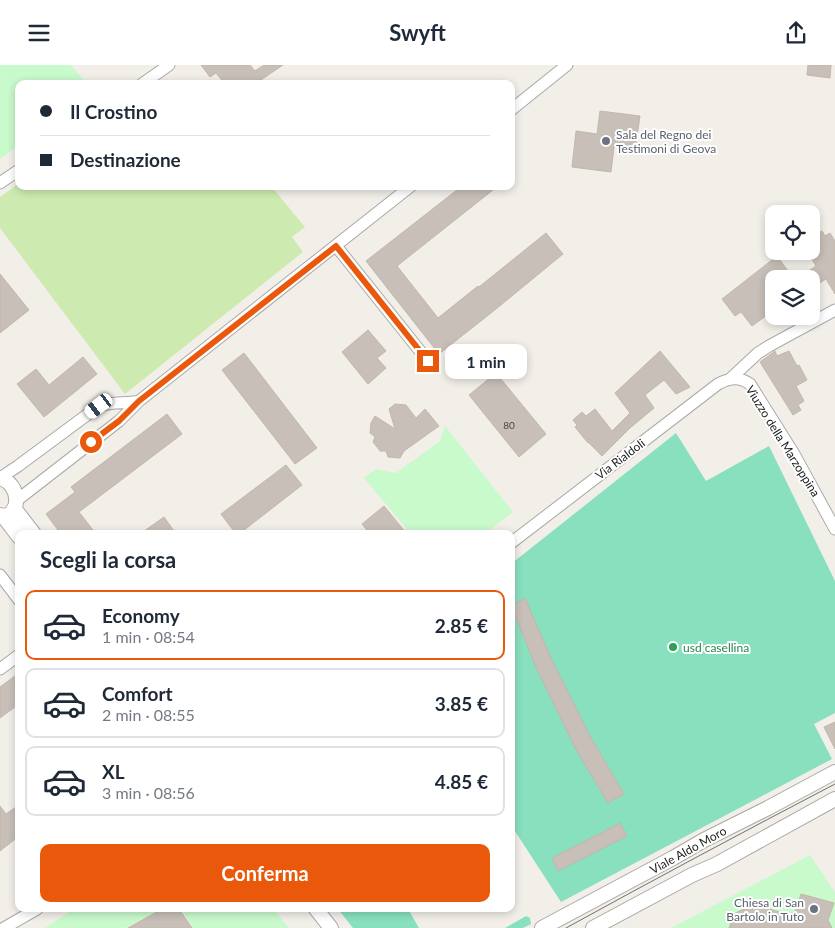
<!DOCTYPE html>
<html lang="it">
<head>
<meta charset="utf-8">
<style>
  :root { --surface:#fff; --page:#f2f2f3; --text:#1f2937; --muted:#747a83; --line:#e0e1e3; --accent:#ea580c }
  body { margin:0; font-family:Lato,sans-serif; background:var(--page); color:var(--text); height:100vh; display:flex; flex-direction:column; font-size:19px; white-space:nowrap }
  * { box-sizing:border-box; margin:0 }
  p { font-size:16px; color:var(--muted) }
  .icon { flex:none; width:28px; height:28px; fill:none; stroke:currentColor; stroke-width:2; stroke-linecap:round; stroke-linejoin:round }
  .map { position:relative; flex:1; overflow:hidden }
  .details { position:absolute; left:15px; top:465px; width:500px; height:382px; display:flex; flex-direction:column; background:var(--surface); border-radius:10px; box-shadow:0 2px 8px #0003 }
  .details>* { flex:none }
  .hud { position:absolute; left:15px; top:15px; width:500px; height:110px; border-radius:10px; box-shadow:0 2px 8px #0003; display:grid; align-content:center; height:110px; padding:0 25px; background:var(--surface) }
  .buttons { position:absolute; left:765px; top:140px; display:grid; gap:10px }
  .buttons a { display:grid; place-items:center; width:55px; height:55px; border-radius:10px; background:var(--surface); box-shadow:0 2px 8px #0003; font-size:25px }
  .end { position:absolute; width:22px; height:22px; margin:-11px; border:6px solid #ea580c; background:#fff; box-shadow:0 0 0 2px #fff }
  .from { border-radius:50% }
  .bubble { position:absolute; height:35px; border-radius:10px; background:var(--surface); box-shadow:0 2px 8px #0003; font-size:16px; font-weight:700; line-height:35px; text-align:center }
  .car { position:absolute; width:15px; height:30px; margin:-15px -8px; border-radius:6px; box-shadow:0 0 4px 1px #0007; background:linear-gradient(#fff 24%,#345 0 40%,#fff 0 76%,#345 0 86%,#fff 0) }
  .hud b { display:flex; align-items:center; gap:18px; height:48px; font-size:19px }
  .hud b+b { border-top:1px solid var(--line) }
  .hud i { width:12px; height:12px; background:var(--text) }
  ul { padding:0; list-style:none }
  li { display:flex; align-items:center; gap:15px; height:70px; margin:0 10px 8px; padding:0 15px; border:2px solid var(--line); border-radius:10px }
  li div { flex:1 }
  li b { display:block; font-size:19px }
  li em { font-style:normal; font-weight:700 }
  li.on { border-color:var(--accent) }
  li>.icon { width:45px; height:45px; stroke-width:1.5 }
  h2 { padding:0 25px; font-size:22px; line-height:60px }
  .button { display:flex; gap:10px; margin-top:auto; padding:10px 25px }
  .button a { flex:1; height:58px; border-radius:10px; background:var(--accent); color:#fff; font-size:20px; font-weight:700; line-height:58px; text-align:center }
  header { display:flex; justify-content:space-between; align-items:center; height:65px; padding:0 25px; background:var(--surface); font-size:22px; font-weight:700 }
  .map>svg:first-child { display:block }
  .grass { fill:#cdebb0 }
  .park { fill:#c8facc }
  .pitch { fill:#88e0be }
  .building { fill:#c7bfb8; stroke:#c4b6ab }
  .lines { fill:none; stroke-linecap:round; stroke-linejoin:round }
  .minor-casing { stroke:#a9a9a9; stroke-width:13 }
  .tertiary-casing { stroke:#a9a9a9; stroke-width:16 }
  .minor { stroke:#fff; stroke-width:11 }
  .tertiary { stroke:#fff; stroke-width:14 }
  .tram { stroke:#707070; stroke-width:1 }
  .route { stroke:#ea580c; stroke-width:6 }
  .worship-dot { fill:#6b7280; stroke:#fff; stroke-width:2 }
  .leisure-dot { fill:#2e9e5b; stroke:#fff; stroke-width:2 }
  .labels { text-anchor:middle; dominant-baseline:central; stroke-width:4; stroke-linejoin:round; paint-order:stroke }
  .number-label { font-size:10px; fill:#4b4948 }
  .worship-label { font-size:12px; fill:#5b616d; stroke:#fff; text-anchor:start }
  .street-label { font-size:12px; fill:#222; stroke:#fff }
  .leisure-label { font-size:12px; fill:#27864d; stroke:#fff; text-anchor:start }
</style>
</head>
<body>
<header><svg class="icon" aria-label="menu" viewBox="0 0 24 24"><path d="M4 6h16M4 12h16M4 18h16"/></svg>Swyft<svg class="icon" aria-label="share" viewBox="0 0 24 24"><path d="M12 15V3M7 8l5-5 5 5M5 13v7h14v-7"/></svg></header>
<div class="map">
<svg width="835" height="863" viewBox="0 0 835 863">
  <rect width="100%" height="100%" fill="#f2efe9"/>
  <path class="grass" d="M19,118V121H271L305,162L292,172L303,187L125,329L0,163V132Z"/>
  <path class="park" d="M0,0H71L87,19H19V80L0,94Z
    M445,361L513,447L484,469H411L364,413L376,404L396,408L440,376Z
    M810,790L835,827V863H671Z
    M74,844H161L126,863H45Z
    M181,844H273L289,863H193Z"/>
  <path class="pitch" d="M676,368L706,416L769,381L835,516V648L814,659L832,694L561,837L511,760V499Z
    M338,844H408L419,863H353Z
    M526,851L530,853L531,859L523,863H505Z"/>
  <path class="building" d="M201,0H250L255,6L264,0H283L255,19H225L216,8L210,12Z
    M808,0H831L830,13L807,10Z
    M600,46L640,51L635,85L614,82L611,107L572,102L576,66L597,69Z
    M462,121H498L397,201L438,253L478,221L479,222L546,168L563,189L496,244L439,289L366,196Z
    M822,166L825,171L830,168L835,176V229L826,214L815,221L807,207L816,201L807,186H811V172Z
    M777,191L791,210L786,214H774V245L752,261L741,247L735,251L722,234Z
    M0,209L29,245L0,268Z
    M368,265L386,286L377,293L386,303L368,319L342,287Z
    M660,286L690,322L676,329L664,315L645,330L654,343L630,363L602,391L588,377V378L575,362L577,360L573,355L582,347L586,351L595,344L612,366L630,348L615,328Z
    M775,286L777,291L789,286L797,301L799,300L807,315L796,321L804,336L798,340L801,345L793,350L760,297Z
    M244,288L317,383L295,399L222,305Z
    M83,292L97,309L44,352L17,319L36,304L49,320Z
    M496,308L546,369L519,392L469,330Z
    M395,339L406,340L416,353L425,344L439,361L404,386L400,393L388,392L386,386H380L373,377L375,372L370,368L371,358L375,351L395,364L389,344Z
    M167,349L182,369L79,447L96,469H61L46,449L75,427L71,422Z
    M286,400L302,420L239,469H236L221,449Z
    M384,441L407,469H370L362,459Z
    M164,452L176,469H140Z
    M525,533L551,593L591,673L624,729L608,738L575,683L536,602L511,541Z
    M19,608V639L0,653V622Z
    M835,657V684L824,662Z
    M19,740V771L0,786V741L6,749Z
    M620,758L627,771L558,806L552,793Z
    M801,829L834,838L828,855L832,863H729L734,849L753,839L789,850L796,845Z
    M162,844H179L192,863H128Z"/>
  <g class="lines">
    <g class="minor-casing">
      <path id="minor" d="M142,19L169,0
        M511,45L567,0
        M0,118L19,105
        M336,181L428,296
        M730,314L758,288L769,281L835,245
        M0,413L18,401L99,341C112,336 126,339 139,336
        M16,436L119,356L139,336L411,121
        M511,478L718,319C729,313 739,311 750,319L794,389L835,464
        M0,510L19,535
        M0,604L19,590
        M4,863L37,844"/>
    </g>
    <g class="tertiary-casing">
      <path id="tertiary" d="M0,413C21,419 21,450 3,451
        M14,443L34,469
        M0,450L3,451L19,472
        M316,844L331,863
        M542,863L673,793L704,775L768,743L835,707
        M593,863L692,810L717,799L835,734"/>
    </g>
    <use href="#minor" class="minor"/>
    <use href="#tertiary" class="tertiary"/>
    <path class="tram" d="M566,863C655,814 745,766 835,719"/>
  </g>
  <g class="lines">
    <path class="route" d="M91,377L119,356L139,336L336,181L428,296"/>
  </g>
  <g class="worship-dot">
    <circle cx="606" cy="76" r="5"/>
    <circle cx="814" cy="844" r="5"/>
  </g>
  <circle class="leisure-dot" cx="673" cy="582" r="5"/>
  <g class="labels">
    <g class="number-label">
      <text x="509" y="360">80</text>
    </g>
    <g class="worship-label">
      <text x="616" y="69">Sala del Regno dei<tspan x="616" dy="14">Testimoni di Geova</tspan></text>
      <text x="804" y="837" text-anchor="end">Chiesa di San<tspan x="804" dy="14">Bartolo in Tuto</tspan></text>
    </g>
    <g class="street-label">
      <text transform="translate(783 376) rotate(58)">Viuzzo della Marzoppina</text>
      <text transform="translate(620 394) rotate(-37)">Via Rialdoli</text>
      <text transform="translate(688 785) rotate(-29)">Viale Aldo Moro</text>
    </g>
    <g class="leisure-label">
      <text x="683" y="582">usd casellina</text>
    </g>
  </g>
</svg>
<div class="buttons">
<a><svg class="icon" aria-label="locate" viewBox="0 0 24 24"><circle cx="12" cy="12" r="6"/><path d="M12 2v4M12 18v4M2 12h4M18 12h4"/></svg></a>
<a><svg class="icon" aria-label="layers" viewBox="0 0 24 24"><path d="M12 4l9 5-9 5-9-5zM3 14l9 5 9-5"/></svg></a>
</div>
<i class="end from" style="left:91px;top:377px"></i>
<i class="end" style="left:428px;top:296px"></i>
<div class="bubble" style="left:445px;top:279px;width:82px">1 min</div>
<i class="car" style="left:99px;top:341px;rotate:233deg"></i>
<div class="hud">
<b><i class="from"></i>Il Crostino</b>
<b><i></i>Destinazione</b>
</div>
<section class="details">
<h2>Scegli la corsa</h2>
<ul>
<li class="on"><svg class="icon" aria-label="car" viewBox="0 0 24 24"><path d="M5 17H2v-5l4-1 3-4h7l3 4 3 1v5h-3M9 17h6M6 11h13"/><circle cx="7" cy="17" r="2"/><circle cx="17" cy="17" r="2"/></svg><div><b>Economy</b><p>1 min · 08:54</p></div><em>2.85 €</em></li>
<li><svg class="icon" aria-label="car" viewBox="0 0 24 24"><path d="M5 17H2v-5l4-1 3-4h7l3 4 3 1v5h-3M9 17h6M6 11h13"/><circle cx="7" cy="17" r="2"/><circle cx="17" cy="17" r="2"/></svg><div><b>Comfort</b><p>2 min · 08:55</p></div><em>3.85 €</em></li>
<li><svg class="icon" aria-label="car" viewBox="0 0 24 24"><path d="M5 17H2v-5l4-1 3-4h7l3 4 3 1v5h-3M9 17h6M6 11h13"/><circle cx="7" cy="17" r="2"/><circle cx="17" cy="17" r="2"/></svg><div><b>XL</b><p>3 min · 08:56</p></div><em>4.85 €</em></li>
</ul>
<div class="button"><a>Conferma</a></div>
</section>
</div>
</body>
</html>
